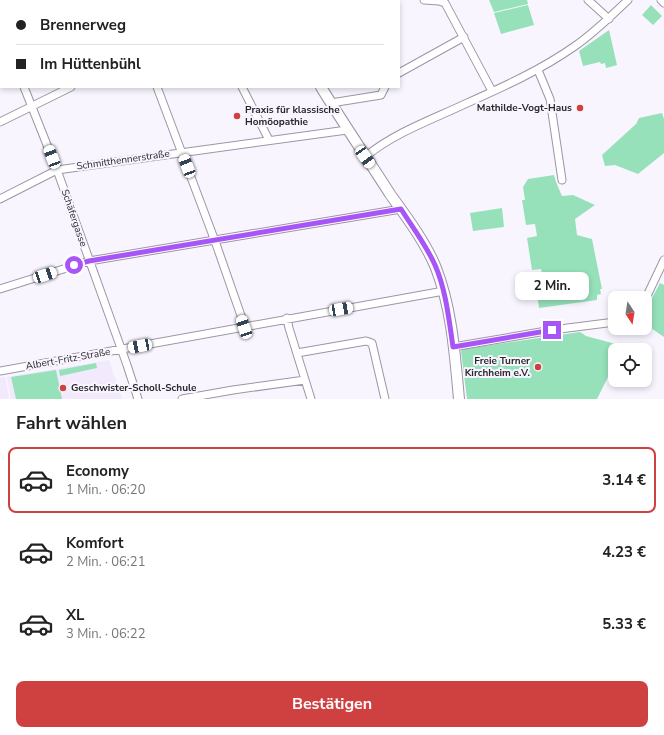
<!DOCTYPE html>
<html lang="de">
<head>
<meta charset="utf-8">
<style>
  :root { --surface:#fff; --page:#f6f6f6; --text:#222; --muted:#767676; --line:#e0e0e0; --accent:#cf4040 }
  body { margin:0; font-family:"Nunito Sans",sans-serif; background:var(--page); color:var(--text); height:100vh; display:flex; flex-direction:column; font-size:15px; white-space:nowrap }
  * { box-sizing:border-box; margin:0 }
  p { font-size:13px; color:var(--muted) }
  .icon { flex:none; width:22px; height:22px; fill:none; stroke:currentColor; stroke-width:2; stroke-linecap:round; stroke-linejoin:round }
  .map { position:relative; height:399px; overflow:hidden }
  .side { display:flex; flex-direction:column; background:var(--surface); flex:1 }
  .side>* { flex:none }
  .hud { position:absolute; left:0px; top:0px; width:400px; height:88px; box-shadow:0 2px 6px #0003; display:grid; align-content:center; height:88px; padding:0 16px; background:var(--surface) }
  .needle { width:26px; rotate:168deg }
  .controls { position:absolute; left:608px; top:291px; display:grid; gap:8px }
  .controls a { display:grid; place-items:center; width:44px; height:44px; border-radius:8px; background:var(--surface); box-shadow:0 2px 6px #0003; font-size:20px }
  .end { position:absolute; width:18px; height:18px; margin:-9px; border:5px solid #a855f7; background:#fff; box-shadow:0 0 0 2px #fff }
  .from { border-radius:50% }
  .bubble { position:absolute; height:28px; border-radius:8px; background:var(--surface); box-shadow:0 2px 6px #0003; font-size:13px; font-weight:700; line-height:28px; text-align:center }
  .car { position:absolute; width:12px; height:24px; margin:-12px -6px; border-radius:5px; box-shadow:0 0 3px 1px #0007; background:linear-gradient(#fff 24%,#345 0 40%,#fff 0 76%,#345 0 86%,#fff 0) }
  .hud b { display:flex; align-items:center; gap:14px; height:38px; font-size:15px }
  .hud b+b { border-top:1px solid var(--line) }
  .hud i { width:10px; height:10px; background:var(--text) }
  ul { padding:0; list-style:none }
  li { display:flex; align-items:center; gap:12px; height:66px; margin:0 8px 6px; padding:0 8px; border:2px solid transparent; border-radius:8px }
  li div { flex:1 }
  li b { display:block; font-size:15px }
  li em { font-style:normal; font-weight:700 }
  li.selected { border-color:var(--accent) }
  li>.icon { width:36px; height:36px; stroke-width:1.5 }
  h2 { padding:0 16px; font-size:18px; line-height:48px }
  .cta { display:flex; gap:8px; margin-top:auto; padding:8px 16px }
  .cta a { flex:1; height:46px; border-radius:8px; background:var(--accent); color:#fff; font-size:16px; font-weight:700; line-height:46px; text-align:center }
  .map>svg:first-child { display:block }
  .built { fill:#f2e9fc }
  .green { fill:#96e1ba }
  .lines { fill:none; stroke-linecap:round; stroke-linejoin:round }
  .street-casing { stroke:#9d95a5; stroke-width:9 }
  .secondary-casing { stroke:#9d95a5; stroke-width:12 }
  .street { stroke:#fff; stroke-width:7 }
  .secondary { stroke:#fff; stroke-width:10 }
  .route { stroke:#a855f7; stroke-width:5 }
  .poi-dot { fill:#cf4040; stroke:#f9f5ff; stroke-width:1.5 }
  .labels { text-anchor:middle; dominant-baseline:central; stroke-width:4; stroke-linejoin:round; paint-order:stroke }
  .poi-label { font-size:10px; font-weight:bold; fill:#2a272d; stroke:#f9f5ff; text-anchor:end }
  .street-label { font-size:10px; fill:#2a272d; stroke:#f9f5ff }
</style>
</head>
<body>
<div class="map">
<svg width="664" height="399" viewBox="0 0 664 399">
  <rect width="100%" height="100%" fill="#f9f5ff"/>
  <path class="built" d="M109,360L122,399H11L7,377Z
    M5,377L9,399H0V378Z"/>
  <path class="green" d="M489,0H527L528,4L494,12Z
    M528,5L534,25L501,34L494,13Z
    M651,5L662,16L653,25L642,15Z
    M609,30L617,65L606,68L605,63L601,64L600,62L583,66L579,51Z
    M662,113L664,119V153L638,174L615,165L605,166L602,155L636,124L639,118Z
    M554,175L556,182L562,196L573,195L595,205L575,219L577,235L592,239L602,289H600L601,294L597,295V300L539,308L536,284H533V281L543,279L541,269L532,270L527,238L537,236L535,224L526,225L522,200H525L523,187L528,179Z
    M502,208L504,227L473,231L470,213Z
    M660,283L664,285V337L645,324V311Z
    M580,332L586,336L623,346L622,350H615V363L597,399H467L461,351L464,349Z
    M96,363L97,368L60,376L59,370Z
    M56,370L62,399H16L11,377Z"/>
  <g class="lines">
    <g class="street-casing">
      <path id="street" d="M120,0L121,1
        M198,0L199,1
        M424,0L439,1L445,3L492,91
        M588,0L609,19
        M661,0L664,3
        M54,1L56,0
        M247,1L248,0
        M0,27L1,29
        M538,70L550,99L562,180
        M399,73L464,37
        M24,87L57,170L127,365L138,399
        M157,87L215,241L245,327
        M242,87L269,140
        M331,103L381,95L385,87
        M0,122L71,87
        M365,157C394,133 431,120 465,104C503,87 541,70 575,46C594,33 611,16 628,0
        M0,199L57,170L347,130
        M0,289L89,261L401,209
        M645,300L664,260
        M287,318L289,328L311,399
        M453,347L552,330L615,322
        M297,353L366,341L372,343L385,399
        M0,371L444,291
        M182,399L233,390L305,380"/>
    </g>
    <g class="secondary-casing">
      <path id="secondary" d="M267,0L268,1
        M321,87C343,123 367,158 390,194C406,216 426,243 436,268C452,309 455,356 459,399"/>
    </g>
    <use href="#street" class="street"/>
    <use href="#secondary" class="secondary"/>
  </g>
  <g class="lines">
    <path class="route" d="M74,265L89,261L401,209C413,228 426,245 435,265C446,290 449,320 453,347L552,330"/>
  </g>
  <g class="poi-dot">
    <circle cx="580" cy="108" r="4"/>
    <circle cx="237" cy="116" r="4"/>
    <circle cx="538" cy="367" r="4"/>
    <circle cx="63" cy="388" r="4"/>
  </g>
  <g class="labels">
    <g class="poi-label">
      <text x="572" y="108">Mathilde-Vogt-Haus</text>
      <text x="245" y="110" text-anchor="start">Praxis für klassische<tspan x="245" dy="12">Homöopathie</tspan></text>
      <text x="530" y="361">Freie Turner<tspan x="530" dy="12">Kirchheim e.V.</tspan></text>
      <text x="71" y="388" text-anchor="start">Geschwister-Scholl-Schule</text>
    </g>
    <g class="street-label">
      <text transform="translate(123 160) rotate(-8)">Schmitthennerstraße</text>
      <text transform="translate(74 218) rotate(71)">Schäfergasse</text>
      <text transform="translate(68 359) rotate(-10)">Albert-Fritz-Straße</text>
    </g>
  </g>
</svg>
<div class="controls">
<a><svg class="needle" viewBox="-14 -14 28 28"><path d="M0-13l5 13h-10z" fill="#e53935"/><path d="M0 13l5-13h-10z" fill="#767676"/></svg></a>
<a><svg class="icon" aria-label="locate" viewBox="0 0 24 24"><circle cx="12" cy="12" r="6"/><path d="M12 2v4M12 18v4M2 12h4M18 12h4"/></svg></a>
</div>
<i class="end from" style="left:74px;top:265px"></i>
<i class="end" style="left:552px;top:330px"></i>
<div class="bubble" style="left:515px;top:272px;width:74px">2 Min.</div>
<i class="car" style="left:52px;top:157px;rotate:339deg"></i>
<i class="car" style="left:365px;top:157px;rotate:145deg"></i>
<i class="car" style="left:187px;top:166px;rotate:339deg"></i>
<i class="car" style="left:45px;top:275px;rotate:72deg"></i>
<i class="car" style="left:341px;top:309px;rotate:80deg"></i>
<i class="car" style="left:244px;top:327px;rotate:342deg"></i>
<i class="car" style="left:140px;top:346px;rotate:259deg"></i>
<div class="hud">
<b><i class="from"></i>Brennerweg</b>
<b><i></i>Im Hüttenbühl</b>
</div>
</div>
<section class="side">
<h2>Fahrt wählen</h2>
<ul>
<li class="selected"><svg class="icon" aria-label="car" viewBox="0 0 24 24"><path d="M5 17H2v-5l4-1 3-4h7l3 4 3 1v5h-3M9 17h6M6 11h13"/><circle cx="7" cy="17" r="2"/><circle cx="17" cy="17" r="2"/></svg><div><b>Economy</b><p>1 Min. · 06:20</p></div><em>3.14 €</em></li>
<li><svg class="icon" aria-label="car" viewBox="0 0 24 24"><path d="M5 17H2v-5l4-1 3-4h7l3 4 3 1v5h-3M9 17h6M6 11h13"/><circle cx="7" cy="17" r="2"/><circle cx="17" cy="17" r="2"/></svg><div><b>Komfort</b><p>2 Min. · 06:21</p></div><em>4.23 €</em></li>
<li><svg class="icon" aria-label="car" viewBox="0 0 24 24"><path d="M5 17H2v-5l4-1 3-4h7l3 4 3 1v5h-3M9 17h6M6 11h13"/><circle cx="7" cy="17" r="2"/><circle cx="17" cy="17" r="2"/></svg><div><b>XL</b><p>3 Min. · 06:22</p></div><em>5.33 €</em></li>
</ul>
<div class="cta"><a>Bestätigen</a></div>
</section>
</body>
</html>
